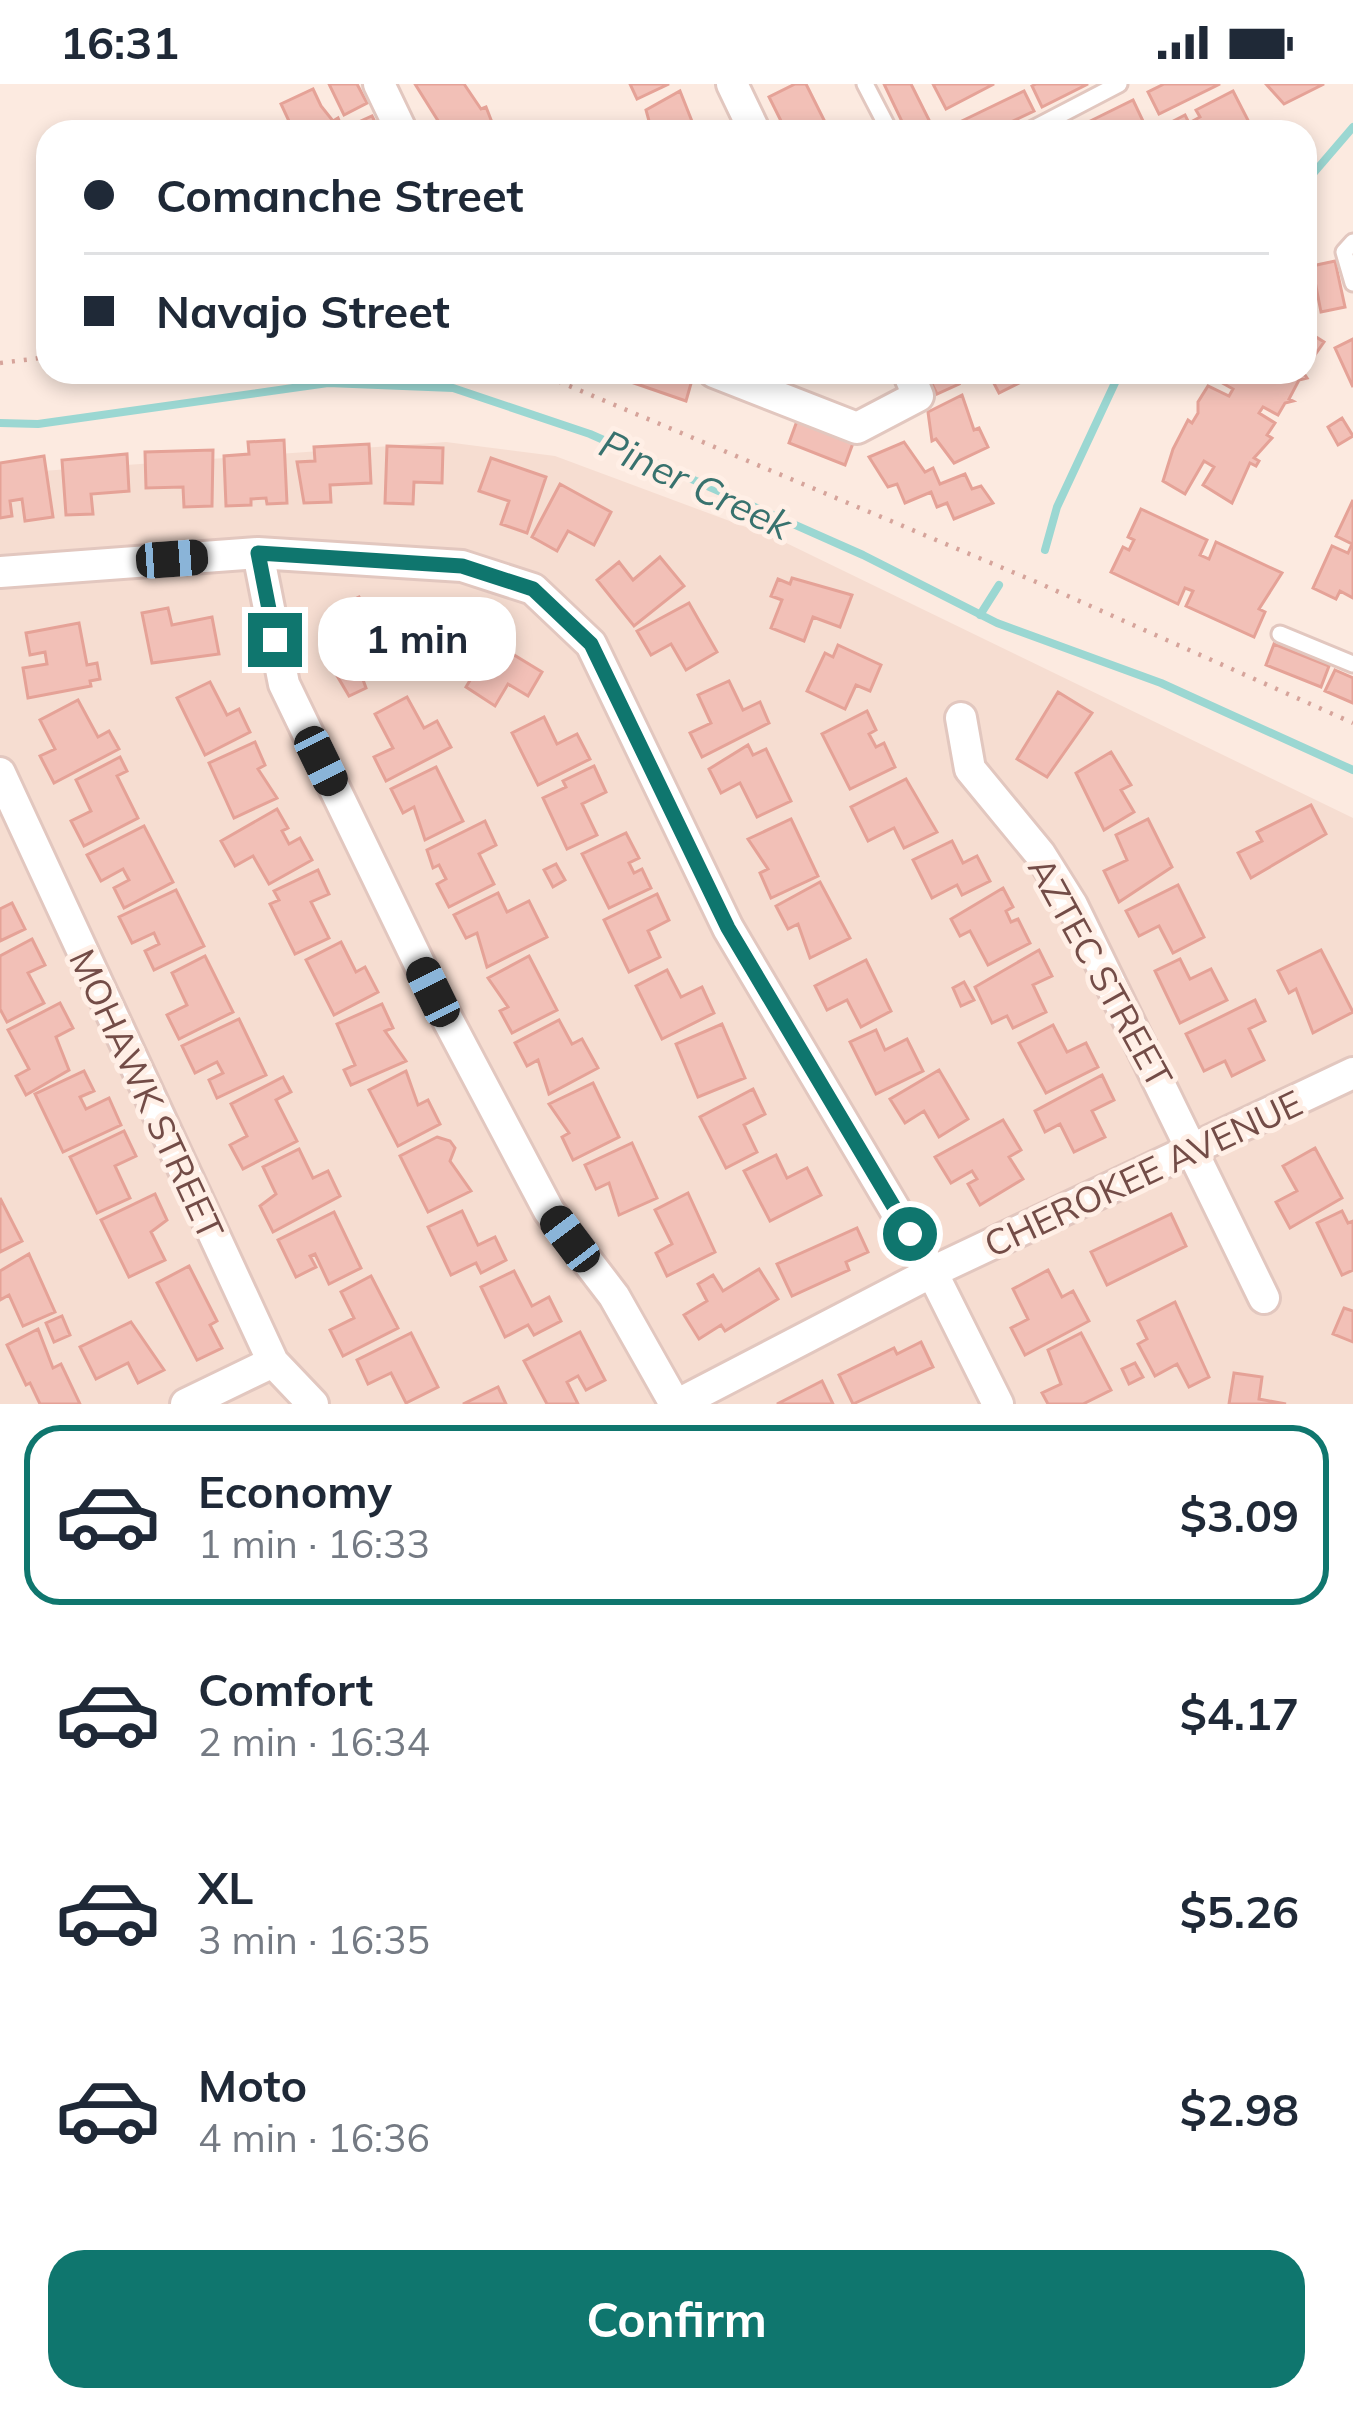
<!DOCTYPE html>
<html lang="en">
<head>
<meta charset="utf-8">
<style>
  :root { --surface:#fff; --page:#f2f2f3; --text:#1f2937; --muted:#747a83; --line:#e0e1e3; --accent:#0f766e }
  body { margin:0; font-family:Mulish,sans-serif; background:var(--page); color:var(--text); height:100vh; display:flex; flex-direction:column; font-size:45px; white-space:nowrap }
  * { box-sizing:border-box; margin:0 }
  p { font-size:39px; color:var(--muted) }
  .icon { flex:none; width:66px; height:66px; fill:none; stroke:currentColor; stroke-width:2; stroke-linecap:round; stroke-linejoin:round }
  .map { position:relative; height:1320px; overflow:hidden }
  .side { display:flex; flex-direction:column; background:var(--surface); flex:1 }
  .side>* { flex:none }
  .guide { position:absolute; left:36px; top:36px; width:1281px; height:264px; border-radius:36px; box-shadow:0 6px 18px #0003; display:grid; align-content:center; height:264px; padding:0 48px; background:var(--surface) }
  .end { position:absolute; width:54px; height:54px; margin:-27px; border:15px solid #0f766e; background:#fff; box-shadow:0 0 0 6px #fff }
  .from { border-radius:50% }
  .bubble { position:absolute; height:84px; border-radius:36px; background:var(--surface); box-shadow:0 6px 18px #0003; font-size:39px; font-weight:700; line-height:84px; text-align:center }
  .car { position:absolute; width:36px; height:72px; margin:-36px -18px; border-radius:15px; box-shadow:0 0 9px 3px #0007; background:linear-gradient(#222 24%,#8ab4d8 0 40%,#222 0 76%,#8ab4d8 0 86%,#222 0) }
  .guide b { display:flex; align-items:center; gap:42px; height:114px; font-size:45px }
  .guide b+b { border-top:3px solid var(--line) }
  .guide i { width:30px; height:30px; background:var(--text) }
  ul { padding:21px 0 0; list-style:none }
  li { display:flex; align-items:center; gap:36px; height:180px; margin:0 24px 18px; padding:0 24px; border:6px solid transparent; border-radius:36px }
  li div { flex:1 }
  li b { display:block; font-size:45px }
  li em { font-style:normal; font-weight:700 }
  li.current { border-color:var(--accent) }
  li>.icon { width:108px; height:108px; stroke-width:1.5 }
  .primary-button { display:flex; gap:24px; margin-top:auto; padding:24px 48px }
  .primary-button a { flex:1; height:138px; border-radius:36px; background:var(--accent); color:#fff; font-size:48px; font-weight:700; line-height:138px; text-align:center }
  .status { display:flex; justify-content:space-between; align-items:center; height:84px; padding:0 60px; background:var(--surface); direction:ltr }
  .status svg { height:33px; fill:currentColor }
  .map>svg:first-child { display:block }
  .residential { fill:#f6ddd1 }
  .lines { fill:none; stroke-linecap:round; stroke-linejoin:round }
  .stream { stroke:#9bd7d2; stroke-width:8 }
  .building { fill:#f2c0b7; stroke:#e5a297; stroke-width:3 }
  .lane-casing { stroke:#e2c7bf; stroke-width:21 }
  .street-casing { stroke:#e2c7bf; stroke-width:36 }
  .path { stroke:#d6a49b; stroke-width:4.5; stroke-dasharray:3 9; stroke-linecap:butt }
  .lane { stroke:#fff; stroke-width:15 }
  .street { stroke:#fff; stroke-width:30 }
  .route { stroke:#0f766e; stroke-width:15 }
  .labels { text-anchor:middle; dominant-baseline:central; stroke-width:10; stroke-linejoin:round; paint-order:stroke }
  .street-label { font-size:36px; fill:#734c47; stroke:#ffefe6 }
  .water-label { font-size:39px; font-style:italic; fill:#38726e; stroke:#ffefe6 }
</style>
</head>
<body>
<div class="status"><b>16:31</b><svg viewBox="0 0 49 12"><path d="M0 12V9h3v3zM5 12V6h3v6zM10 12V3h3v9zM15 12V0h3v12zM26 1h20v11H26zM47 4h2v5h-2z"/></svg></div>
<div class="map">
<svg width="1353" height="1320" viewBox="0 0 1353 1320">
  <rect width="100%" height="100%" fill="#fceae0"/>
  <path class="residential" d="M446,358L555,372L778,455L1353,734V1320H0V390Z"/>
  <g class="lines">
    <path class="stream" d="M1305,99L1353,43
      M0,339L38,340L328,299L453,304L590,350L863,471L997,539L1161,599L1353,686
      M1045,466L1057,423L1120,288
      M980,531L999,501"/>
  </g>
  <path class="building" d="M329,0H357L367,19L344,31Z
    M415,0H464L481,25L486,23L493,41L476,48H455L451,39L442,43Z
    M630,0H669L637,15Z
    M795,0H806L830,48H797L795,43L786,47L769,13Z
    M884,0H911L930,38L907,48Z
    M933,0H994L946,25Z
    M1036,0H1088L1042,23L1032,2Z
    M1164,0H1220L1159,30L1148,8Z
    M1266,0H1324L1284,20Z
    M313,5L321,22L333,37L338,34L344,48H294L281,20Z
    M680,7L695,45L652,48L646,26Z
    M1024,7L1034,27L990,48H939Z
    M1233,7L1254,48H1152L1185,31L1189,39L1200,33L1196,26Z
    M1133,16L1143,37L1121,48L1070,47Z
    M372,32L380,48H353L350,42Z
    M1335,177L1345,223L1321,228L1312,182Z
    M1305,246L1324,258L1305,285Z
    M1353,255V303L1335,264Z
    M602,288H670L692,296L686,317Z
    M926,288H953L959,300L937,310Z
    M988,288H1041L999,309Z
    M1222,288H1303L1307,294L1299,296L1289,315L1293,317L1285,319L1278,331L1263,323L1259,329L1275,339L1267,351L1272,354L1254,374L1259,377L1256,382L1250,379L1232,419L1203,401L1214,383L1204,377L1185,410L1163,397L1173,365L1188,336L1192,339L1198,329V318L1208,302L1229,312L1233,305L1217,296Z
    M962,311L974,346L979,344L988,363L954,379L936,355L932,357L928,328Z
    M1342,334L1353,352L1338,361L1328,343Z
    M797,337L853,359L845,381L789,359Z
    M284,356L287,419L267,420L266,414L251,415V421L226,422L224,372L249,370L248,358Z
    M904,358L925,388L933,384L940,400L965,390L972,405L981,402L993,419L954,435L947,419L937,423L931,408L905,419L897,400L888,403L869,373Z
    M369,360L371,399L330,401L331,418L304,419L297,378L315,377L314,363Z
    M387,362L443,364L442,399L414,398L413,420L385,419Z
    M213,366L212,422L184,423L183,403L146,404L145,368Z
    M127,370L129,407L91,410L93,430L66,431L62,376Z
    M44,372L53,433L25,437L22,415L10,417L12,432L0,434V379Z
    M491,374L546,393L527,449L501,440L509,417L479,407Z
    M560,400L611,428L594,461L568,447L557,467L532,453Z
    M1353,416V514L1340,507L1336,515L1313,504L1332,462L1348,469L1352,460L1336,452Z
    M1141,425L1207,456L1200,471L1209,475L1216,458L1282,489L1259,525L1265,528L1254,553L1186,522L1193,507L1185,504L1178,520L1111,488L1123,463L1129,466L1134,456L1128,453Z
    M660,473L684,502L634,542L597,496L619,478L633,496Z
    M792,494L852,511L840,543L813,533L804,557L771,544L782,516L771,512L778,495L790,500Z
    M359,513L391,579L362,593L366,604L349,612L326,573L344,564L327,529Z
    M408,518L464,532L451,582L404,567Z
    M689,519L717,568L686,586L671,560L651,571L637,547Z
    M168,524L172,541L212,533L219,570L152,579L142,529Z
    M79,539L87,581L97,579L100,595L90,597L91,602L28,614L23,584L47,580L45,568L30,571L26,549Z
    M493,558L542,588L528,612L508,600L495,622L466,603Z
    M1274,560L1329,582L1321,603L1266,581Z
    M838,561L881,581L870,607L856,601L845,625L807,607L825,569L833,573Z
    M1335,586L1353,594V619L1325,607Z
    M729,597L743,626L760,618L769,639L702,673L690,649L711,639L698,611Z
    M210,598L227,631L239,625L250,648L205,671L177,614Z
    M1058,608L1092,629L1047,693L1017,675Z
    M407,613L424,644L437,637L451,663L386,697L374,673L393,664L375,630Z
    M78,616L98,653L109,647L119,665L54,699L40,672L55,665L40,636Z
    M867,627L876,646L869,650L876,663L884,659L895,683L850,705L822,650Z
    M544,633L557,660L577,650L590,675L538,701L512,649Z
    M255,658L265,681L258,685L277,714L234,734L209,679Z
    M748,661L753,671L766,665L791,717L757,733L740,699L721,709L709,685Z
    M1111,668L1131,701L1121,706L1134,728L1104,746L1076,689Z
    M120,673L127,687L117,692L138,734L84,762L71,737L91,727L76,696Z
    M594,682L606,708L582,720L597,751L567,765L543,714L566,703L563,697Z
    M436,683L463,737L425,756L414,723L403,729L391,705Z
    M906,695L937,748L904,764L894,744L868,757L851,723Z
    M1311,721L1326,750L1251,794L1238,769L1262,757L1257,748Z
    M277,725L288,744L282,747L289,760L300,754L312,776L269,800L253,772L235,782L221,757Z
    M791,735L818,792L771,814L760,789L768,785L748,755Z
    M1148,735L1172,783L1119,818L1104,787L1127,776L1116,751Z
    M485,737L496,761L479,770L494,800L449,823L437,800L446,795L439,781L433,784L427,766Z
    M144,742L173,798L124,824L114,804L129,796L123,785L101,797L87,771Z
    M626,749L639,774L629,779L634,789L642,785L651,804L609,824L582,770Z
    M952,757L963,779L977,772L990,797L962,811L957,801L932,814L913,776Z
    M556,780L565,796L553,803L544,786Z
    M318,786L329,810L311,818L329,854L295,870L270,820L279,816L274,807Z
    M820,798L850,854L810,874L798,840L788,845L776,822Z
    M1178,801L1204,853L1173,869L1159,842L1139,852L1126,827Z
    M1003,804L1013,823L1006,827L1011,838L1018,835L1030,859L988,881L970,847L960,852L951,835Z
    M176,806L204,862L154,886L145,867L159,860L154,849L132,859L119,833Z
    M498,809L507,828L529,817L547,853L487,883L477,849L466,854L454,831Z
    M657,810L669,836L648,847L660,873L629,888L604,836Z
    M12,819L25,845L0,857V825Z
    M32,855L45,881L28,889L44,919L7,938L0,925V872Z
    M341,858L356,888L365,883L378,908L334,931L306,876Z
    M1039,866L1052,892L1033,901L1046,928L1013,944L1007,932L992,939L975,903Z
    M1321,866L1353,928L1313,949L1296,905L1289,909L1278,887Z
    M205,872L233,928L179,955L167,931L187,921L172,889Z
    M529,872L557,926L512,949L500,927L508,923L488,894Z
    M1180,875L1190,895L1211,885L1227,916L1180,939L1155,887Z
    M866,876L891,927L861,943L847,916L827,926L815,902Z
    M667,886L681,913L702,903L714,929L662,955L636,902Z
    M964,898L974,916L961,922L953,904Z
    M1255,916L1265,937L1249,945L1264,976L1232,992L1225,977L1204,987L1186,950Z
    M60,919L73,944L56,953L69,986L26,1011L16,992L29,985L8,946Z
    M382,920L393,944L385,947L406,977L351,1001L344,986L355,981L337,940Z
    M239,935L266,991L217,1014L209,996L223,989L217,978L195,989L182,962Z
    M559,936L572,960L582,955L598,984L549,1010L538,976L527,982L515,959Z
    M722,940L745,994L698,1013L676,960Z
    M1053,941L1067,968L1086,959L1098,983L1046,1009L1019,959Z
    M876,946L885,966L907,955L923,987L876,1010L850,958Z
    M939,986L968,1035L939,1053L924,1027L905,1039L890,1015Z
    M84,987L94,1007L80,1013L86,1025L109,1014L121,1041L63,1068L35,1010Z
    M406,987L418,1021L428,1016L440,1040L398,1062L369,1006Z
    M1102,991L1114,1016L1092,1027L1105,1053L1074,1068L1060,1040L1045,1048L1035,1027Z
    M283,993L291,1008L276,1016L297,1057L243,1085L230,1061L247,1052L231,1020Z
    M593,999L619,1053L573,1076L562,1053L569,1049L549,1020Z
    M753,1005L765,1030L744,1041L757,1068L726,1084L700,1033Z
    M1003,1036L1021,1066L1009,1073L1023,1095L980,1121L968,1100L977,1095L972,1087L951,1099L935,1073Z
    M124,1047L136,1072L115,1082L130,1114L97,1129L70,1073Z
    M437,1053L450,1057L455,1064L450,1077L471,1107L428,1128L400,1072Z
    M632,1059L657,1114L619,1131L609,1099L596,1105L585,1081Z
    M1315,1064L1342,1114L1290,1144L1276,1118L1297,1107L1283,1082Z
    M299,1065L313,1094L328,1087L340,1112L273,1148L260,1122L276,1110L263,1083Z
    M776,1071L787,1094L807,1084L821,1111L770,1137L744,1087Z
    M688,1109L715,1168L667,1192L656,1169L672,1160L655,1126Z
    M155,1110L167,1136L151,1148L165,1176L129,1193L101,1136Z
    M0,1114L22,1157L0,1168Z
    M462,1127L478,1161L495,1153L506,1176L481,1189L476,1179L451,1191L428,1143Z
    M1342,1127L1348,1139L1353,1137V1186L1342,1191L1317,1139Z
    M334,1128L361,1184L329,1200L315,1170L310,1172L316,1183L296,1193L278,1156Z
    M1171,1130L1186,1162L1107,1201L1091,1168Z
    M857,1144L868,1168L846,1178L849,1186L792,1212L777,1180Z
    M29,1170L55,1228L23,1242L9,1211L0,1216V1187Z
    M189,1182L217,1237L210,1241L222,1264L197,1276L157,1199Z
    M759,1185L778,1215L725,1247L721,1241L699,1255L684,1231L707,1217L698,1200L713,1191L723,1207Z
    M1048,1186L1062,1213L1073,1207L1089,1237L1025,1271L1011,1244L1028,1235L1013,1205Z
    M514,1187L532,1222L549,1213L561,1237L534,1251L528,1241L505,1253L481,1203Z
    M371,1192L398,1244L343,1272L330,1246L354,1234L341,1208Z
    M1175,1218L1209,1293L1189,1303L1177,1280L1155,1292L1138,1260L1147,1255L1138,1237Z
    M1344,1224L1353,1227V1258L1333,1250Z
    M62,1232L70,1251L54,1258L46,1239Z
    M131,1238L164,1286L138,1299L128,1279L96,1295L80,1263Z
    M38,1245L53,1284L61,1280L80,1320H40L30,1299L26,1301L7,1261Z
    M580,1248L605,1296L586,1306L578,1292L567,1298L578,1320H547L524,1277Z
    M411,1249L438,1303L406,1319L391,1289L368,1300L357,1276Z
    M1081,1249L1111,1306L1083,1320H1048L1042,1309L1061,1300L1048,1266Z
    M921,1258L933,1283L853,1320L839,1291L894,1264L897,1270Z
    M1135,1279L1143,1293L1129,1300L1122,1285Z
    M1234,1289L1262,1293L1259,1315L1286,1320H1229Z
    M822,1297L833,1320H777Z
    M498,1303L506,1320H463Z"/>
  <g class="lines">
    <g class="lane-casing">
      <path id="lane" d="M865,0L890,48
        M1027,48L1119,0
        M1353,158L1344,168L1353,199
        M1280,550L1353,580"/>
    </g>
    <g class="street-casing">
      <path id="street" d="M379,0L402,48
        M732,0L755,48
        M714,288L857,344L918,312L908,288
        M258,469L284,600L433,908L549,1127L614,1212L675,1320
        M0,488L258,469L462,482L533,505L591,560L728,844L932,1188L998,1320
        M961,634L970,685L1040,770L1072,821L1264,1214
        M0,689L273,1278L313,1320
        M186,1320L273,1278
        M678,1320L932,1188L1353,989"/>
    </g>
    <path class="path" d="M0,279L48,273
      M536,288L1041,500L1353,639"/>
    <use href="#lane" class="lane"/>
    <use href="#street" class="street"/>
  </g>
  <g class="lines">
    <path class="route" d="M275,556L258,469L462,482L533,505L591,560L728,844L910,1150"/>
  </g>
  <g class="labels">
    <g class="street-label">
      <text transform="translate(1101 888) rotate(61)">AZTEC STREET</text>
      <text transform="translate(147 1010) rotate(65)">MOHAWK STREET</text>
      <text transform="translate(1143 1089) rotate(-25)">CHEROKEE AVENUE</text>
    </g>
    <g class="water-label">
      <text transform="translate(696 400) rotate(25)">Piner Creek</text>
    </g>
  </g>
</svg>
<i class="end from" style="left:910px;top:1150px"></i>
<i class="end" style="left:275px;top:556px"></i>
<div class="bubble" style="left:318px;top:513px;width:198px">1 min</div>
<i class="car" style="left:172px;top:475px;rotate:86deg"></i>
<i class="car" style="left:321px;top:677px;rotate:154deg"></i>
<i class="car" style="left:433px;top:908px;rotate:334deg"></i>
<i class="car" style="left:570px;top:1155px;rotate:323deg"></i>
<div class="guide">
<b><i class="from"></i>Comanche Street</b>
<b><i></i>Navajo Street</b>
</div>
</div>
<section class="side">
<ul>
<li class="current"><svg class="icon" aria-label="car" viewBox="0 0 24 24"><path d="M5 17H2v-5l4-1 3-4h7l3 4 3 1v5h-3M9 17h6M6 11h13"/><circle cx="7" cy="17" r="2"/><circle cx="17" cy="17" r="2"/></svg><div><b>Economy</b><p>1 min · 16:33</p></div><em>$3.09</em></li>
<li><svg class="icon" aria-label="car" viewBox="0 0 24 24"><path d="M5 17H2v-5l4-1 3-4h7l3 4 3 1v5h-3M9 17h6M6 11h13"/><circle cx="7" cy="17" r="2"/><circle cx="17" cy="17" r="2"/></svg><div><b>Comfort</b><p>2 min · 16:34</p></div><em>$4.17</em></li>
<li><svg class="icon" aria-label="car" viewBox="0 0 24 24"><path d="M5 17H2v-5l4-1 3-4h7l3 4 3 1v5h-3M9 17h6M6 11h13"/><circle cx="7" cy="17" r="2"/><circle cx="17" cy="17" r="2"/></svg><div><b>XL</b><p>3 min · 16:35</p></div><em>$5.26</em></li>
<li><svg class="icon" aria-label="car" viewBox="0 0 24 24"><path d="M5 17H2v-5l4-1 3-4h7l3 4 3 1v5h-3M9 17h6M6 11h13"/><circle cx="7" cy="17" r="2"/><circle cx="17" cy="17" r="2"/></svg><div><b>Moto</b><p>4 min · 16:36</p></div><em>$2.98</em></li>
</ul>
<div class="primary-button"><a>Confirm</a></div>
</section>
</body>
</html>
